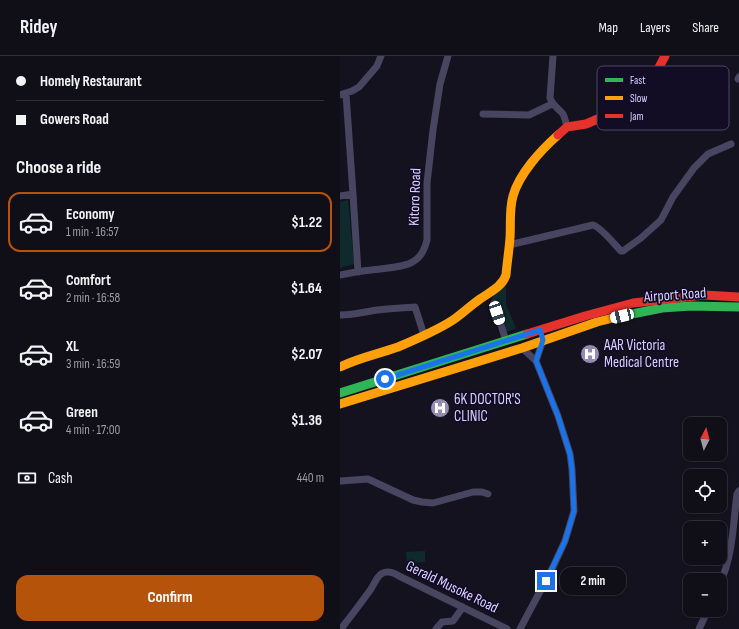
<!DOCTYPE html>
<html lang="en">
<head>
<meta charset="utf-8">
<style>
  :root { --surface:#100e17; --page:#1e1c24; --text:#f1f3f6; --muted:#9c9ca1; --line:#302e36; --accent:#b45309 }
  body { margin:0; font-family:"Sofia Sans Condensed",sans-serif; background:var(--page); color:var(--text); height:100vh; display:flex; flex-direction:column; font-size:15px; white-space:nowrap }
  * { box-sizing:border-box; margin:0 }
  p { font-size:13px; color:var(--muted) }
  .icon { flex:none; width:22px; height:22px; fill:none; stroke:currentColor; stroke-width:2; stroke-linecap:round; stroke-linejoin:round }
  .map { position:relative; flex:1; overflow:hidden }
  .side { display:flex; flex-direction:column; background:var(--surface); width:340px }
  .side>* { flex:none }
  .banner { display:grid; align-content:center; height:88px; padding:0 16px; background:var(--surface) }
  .needle { width:26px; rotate:6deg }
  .controls { position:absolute; left:343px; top:361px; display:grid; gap:8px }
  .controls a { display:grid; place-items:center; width:44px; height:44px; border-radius:8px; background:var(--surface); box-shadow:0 1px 3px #0004,0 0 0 1px var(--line); font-size:20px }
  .end { position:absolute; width:18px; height:18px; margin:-9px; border:5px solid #1a73e8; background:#fff; box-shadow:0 0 0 2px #fff }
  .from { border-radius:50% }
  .bubble { position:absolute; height:28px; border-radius:12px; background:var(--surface); box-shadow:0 1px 3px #0004,0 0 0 1px var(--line); font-size:13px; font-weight:700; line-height:28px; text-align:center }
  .car { position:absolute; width:12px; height:24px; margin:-12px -6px; border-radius:5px; box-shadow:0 0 3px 1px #0007; background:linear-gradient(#fff 24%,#345 0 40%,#fff 0 76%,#345 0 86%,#fff 0) }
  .banner b { display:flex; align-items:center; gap:14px; height:38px; font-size:15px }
  .banner b+b { border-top:1px solid var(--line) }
  .banner i { width:10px; height:10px; background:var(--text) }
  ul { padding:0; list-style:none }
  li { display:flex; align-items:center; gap:12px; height:60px; margin:0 8px 6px; padding:0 8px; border:2px solid transparent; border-radius:12px }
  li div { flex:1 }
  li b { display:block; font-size:15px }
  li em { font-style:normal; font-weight:700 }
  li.on { border-color:var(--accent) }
  li>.icon { width:36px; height:36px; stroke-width:1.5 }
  h2 { padding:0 16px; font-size:18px; line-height:48px }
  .pay { display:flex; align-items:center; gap:10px; height:44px; padding:0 16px; font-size:15px }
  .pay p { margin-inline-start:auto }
  .cta { display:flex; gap:8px; margin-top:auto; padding:8px 16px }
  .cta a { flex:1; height:46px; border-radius:12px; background:var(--accent); color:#fff; font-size:16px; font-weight:700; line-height:46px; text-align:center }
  header { display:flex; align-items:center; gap:24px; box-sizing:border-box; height:56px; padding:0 20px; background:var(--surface); border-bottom:1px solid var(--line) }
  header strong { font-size:19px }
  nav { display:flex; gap:22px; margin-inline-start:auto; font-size:14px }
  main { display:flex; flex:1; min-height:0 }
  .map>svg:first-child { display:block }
  .green { fill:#0f2a2d }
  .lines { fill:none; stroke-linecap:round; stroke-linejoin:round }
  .street { stroke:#484561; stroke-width:7 }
  .fast { stroke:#30b455; stroke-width:9 }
  .slow { stroke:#ff9f0a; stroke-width:9 }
  .jam { stroke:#e5322d; stroke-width:9 }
  .route { stroke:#1a73e8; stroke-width:5 }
  .labels { text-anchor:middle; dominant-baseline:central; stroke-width:3.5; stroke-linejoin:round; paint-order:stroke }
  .street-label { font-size:15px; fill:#d8cfff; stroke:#120c25 }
  .poi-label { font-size:15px; fill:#d8cfff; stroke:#120c25; text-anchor:start }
  .key { fill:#120c25; stroke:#4d4666; stroke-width:1 }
  .key-label { font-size:11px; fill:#d8cfff }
</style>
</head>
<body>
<header>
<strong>Ridey</strong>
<nav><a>Map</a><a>Layers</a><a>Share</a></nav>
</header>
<main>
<section class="side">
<div class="banner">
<b><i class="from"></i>Homely Restaurant</b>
<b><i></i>Gowers Road</b>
</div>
<h2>Choose a ride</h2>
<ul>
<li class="on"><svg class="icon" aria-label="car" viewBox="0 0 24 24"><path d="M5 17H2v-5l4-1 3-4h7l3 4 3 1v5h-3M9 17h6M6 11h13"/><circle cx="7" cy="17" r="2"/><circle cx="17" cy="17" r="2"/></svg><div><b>Economy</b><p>1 min · 16:57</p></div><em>$1.22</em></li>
<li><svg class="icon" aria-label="car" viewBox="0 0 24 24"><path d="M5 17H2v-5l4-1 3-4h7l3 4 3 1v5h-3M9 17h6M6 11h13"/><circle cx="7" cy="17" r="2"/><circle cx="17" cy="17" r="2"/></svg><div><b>Comfort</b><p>2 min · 16:58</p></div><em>$1.64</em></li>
<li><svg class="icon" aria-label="car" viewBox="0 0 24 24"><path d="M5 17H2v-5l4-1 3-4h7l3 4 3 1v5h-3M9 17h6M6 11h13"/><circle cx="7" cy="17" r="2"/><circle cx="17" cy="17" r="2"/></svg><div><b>XL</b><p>3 min · 16:59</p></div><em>$2.07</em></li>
<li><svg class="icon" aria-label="car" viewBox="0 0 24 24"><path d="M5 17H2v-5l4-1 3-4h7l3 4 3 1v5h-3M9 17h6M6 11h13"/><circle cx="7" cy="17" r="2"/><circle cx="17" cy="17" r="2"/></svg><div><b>Green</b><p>4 min · 17:00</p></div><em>$1.36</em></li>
</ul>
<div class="pay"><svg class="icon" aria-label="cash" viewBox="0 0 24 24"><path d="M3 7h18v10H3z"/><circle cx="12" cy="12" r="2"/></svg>Cash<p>440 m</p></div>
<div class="cta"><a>Confirm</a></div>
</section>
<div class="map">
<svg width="399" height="573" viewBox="0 0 399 573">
  <rect width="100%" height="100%" fill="#15121f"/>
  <path class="green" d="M8,144L14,208L0,212V146Z
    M166,228V249L176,272L165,277L152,247L153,240Z
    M85,495V506L67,507L66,496Z"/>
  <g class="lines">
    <path class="street" d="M213,0L210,42C213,50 218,52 223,58C225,62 226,67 227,71
      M398,23L399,21
      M6,38L13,138L18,216
      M0,39L12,35L19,31L37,10L41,0
      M143,58L189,59L212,48
      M0,140L13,138
      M169,189L253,169C262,172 274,188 281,195H283L301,182L321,164L333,141L354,112L368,98L391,88
      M0,219C10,217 21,215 31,214C43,212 65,212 74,205C81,201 85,192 87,184V127L93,74L100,28L108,0
      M154,247L166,285
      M0,259C12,259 20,257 31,255C46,252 61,252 75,251L84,279
      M196,305L203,284
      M0,425L28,423L73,444L82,446L93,447L133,436H142L148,438
      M380,527C393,500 393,468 397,438L399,435
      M1,573C11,560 21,547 31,533C34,528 37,521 41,518C47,514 54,517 59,520L167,573
      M96,573L102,566L113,565L123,551
      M180,573L213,511L225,485L234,455L232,413L230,398L218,360L196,305L182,292
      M359,573L368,554"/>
    <path class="fast" d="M277,261L322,252L351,250L399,251
      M0,337L187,278"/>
    <path class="slow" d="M0,311C18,302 38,298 58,291C77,283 96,275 113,264C122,258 130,250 140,243C150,236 162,231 166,219C167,207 169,195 170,182C171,168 169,154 173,140C179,118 201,94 218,79
      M0,348L182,292L257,266L277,261"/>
    <path class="jam" d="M218,79L227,71L246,68L286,51L303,42L312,27L316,17L325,0
      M187,278L245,260L293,247L364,239L399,241"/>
  </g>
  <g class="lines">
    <path class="route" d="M45,323L200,274L203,284L196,305L218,360L230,398L232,413L234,455L225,485L206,525"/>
  </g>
  <defs>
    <g id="hospital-disc" transform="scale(1)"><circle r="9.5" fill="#948db1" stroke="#120c25"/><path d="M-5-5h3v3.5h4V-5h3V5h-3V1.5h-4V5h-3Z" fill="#fff"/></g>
  </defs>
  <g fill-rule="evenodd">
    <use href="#hospital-disc" x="250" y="298"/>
    <use href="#hospital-disc" x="100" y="352"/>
  </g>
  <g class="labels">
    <g class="street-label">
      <text transform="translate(75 141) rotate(-88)">Kitoro Road</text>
      <text transform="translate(335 239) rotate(-4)">Airport Road</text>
      <text transform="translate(112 531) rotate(26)">Gerald Musoke Road</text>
    </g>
    <g class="poi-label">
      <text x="264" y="289">AAR Victoria<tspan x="264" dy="17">Medical Centre</tspan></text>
      <text x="114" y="343">6K DOCTOR'S<tspan x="114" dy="17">CLINIC</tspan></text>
    </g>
  </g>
  <rect x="257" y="10" width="132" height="64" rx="6" class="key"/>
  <rect x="265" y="22" width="18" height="4" fill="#30b455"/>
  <rect x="265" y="40" width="18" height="4" fill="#ff9f0a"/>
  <rect x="265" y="58" width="18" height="4" fill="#e5322d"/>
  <g class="key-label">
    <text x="290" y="28">Fast</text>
    <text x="290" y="46">Slow</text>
    <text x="290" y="64">Jam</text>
  </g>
</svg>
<div class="controls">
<a><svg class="needle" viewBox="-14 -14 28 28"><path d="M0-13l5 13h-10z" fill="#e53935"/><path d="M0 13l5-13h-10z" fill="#9c9ca1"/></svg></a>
<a><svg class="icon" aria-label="locate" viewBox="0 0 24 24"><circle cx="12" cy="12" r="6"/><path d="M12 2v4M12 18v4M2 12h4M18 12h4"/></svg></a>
<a>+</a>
<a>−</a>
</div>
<i class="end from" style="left:45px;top:323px"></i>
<i class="end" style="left:206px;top:525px"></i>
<div class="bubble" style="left:220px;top:511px;width:66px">2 min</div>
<i class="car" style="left:157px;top:257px;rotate:162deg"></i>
<i class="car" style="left:282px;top:260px;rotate:257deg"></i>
</div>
</main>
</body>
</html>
